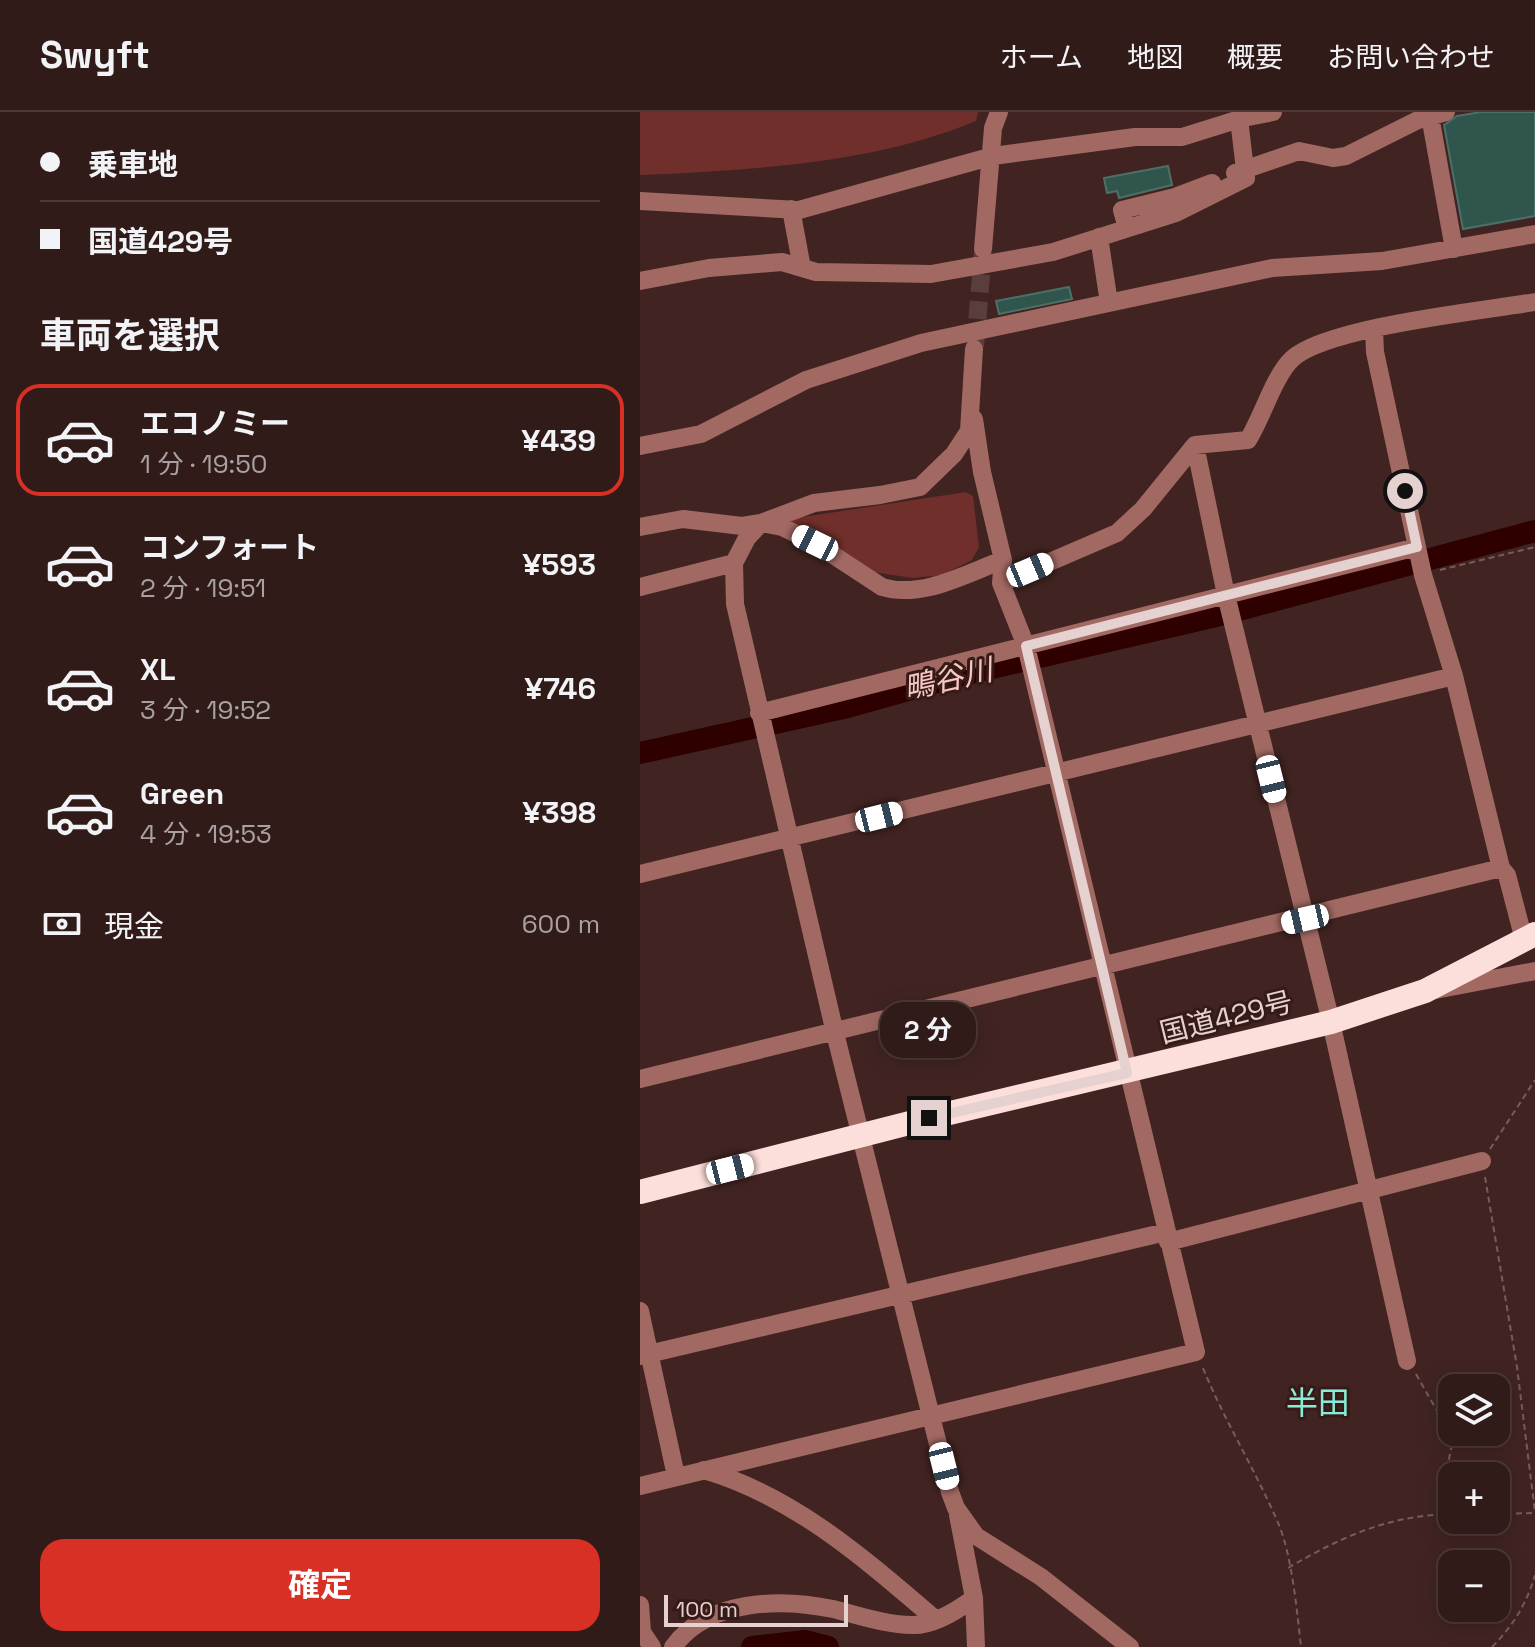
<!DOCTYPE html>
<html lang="ja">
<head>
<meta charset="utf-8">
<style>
  :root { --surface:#311b19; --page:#392422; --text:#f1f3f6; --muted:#a8a1a2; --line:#4c3938; --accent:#d93025 }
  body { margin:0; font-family:"Space Grotesk","Noto Sans JP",sans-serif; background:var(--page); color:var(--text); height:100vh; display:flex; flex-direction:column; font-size:30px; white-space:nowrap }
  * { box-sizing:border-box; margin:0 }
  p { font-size:26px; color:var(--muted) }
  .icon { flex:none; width:44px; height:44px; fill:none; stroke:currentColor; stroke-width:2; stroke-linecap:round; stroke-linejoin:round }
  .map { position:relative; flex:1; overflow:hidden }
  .drawer { display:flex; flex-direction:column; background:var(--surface); width:640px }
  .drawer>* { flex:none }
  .guide { display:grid; align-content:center; height:176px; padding:0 40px; background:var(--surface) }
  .controls { position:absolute; left:798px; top:1262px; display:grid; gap:16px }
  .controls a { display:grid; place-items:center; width:72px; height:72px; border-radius:16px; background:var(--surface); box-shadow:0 4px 20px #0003,0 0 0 2px var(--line); font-size:40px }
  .scale { position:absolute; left:24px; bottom:20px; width:184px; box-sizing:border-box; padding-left:8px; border:4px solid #e5d1cf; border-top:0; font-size:22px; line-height:28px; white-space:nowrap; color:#e5d1cf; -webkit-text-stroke:6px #361a18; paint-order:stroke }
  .end { position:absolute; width:36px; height:36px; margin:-18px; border:10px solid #e5d1cf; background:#111; box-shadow:0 0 0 4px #111 }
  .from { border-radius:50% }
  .bubble { position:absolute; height:56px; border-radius:24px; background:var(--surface); box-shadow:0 4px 20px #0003,0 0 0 2px var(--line); font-size:26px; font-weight:700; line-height:56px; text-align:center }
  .car { position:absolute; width:24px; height:48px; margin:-24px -12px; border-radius:10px; box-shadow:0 0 6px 2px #0007; background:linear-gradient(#fff 24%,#345 0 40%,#fff 0 76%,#345 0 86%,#fff 0) }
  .guide b { display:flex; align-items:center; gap:28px; height:76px; font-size:30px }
  .guide b+b { border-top:2px solid var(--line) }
  .guide i { width:20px; height:20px; background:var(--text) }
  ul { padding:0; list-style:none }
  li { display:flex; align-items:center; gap:24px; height:112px; margin:0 16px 12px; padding:0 24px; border:4px solid transparent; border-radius:24px }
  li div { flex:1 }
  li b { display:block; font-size:30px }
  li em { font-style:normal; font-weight:700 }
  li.on { border-color:var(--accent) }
  li>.icon { width:72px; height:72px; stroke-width:1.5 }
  h2 { padding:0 40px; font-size:36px; line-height:96px }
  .pay { display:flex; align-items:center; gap:20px; height:88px; padding:0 40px; font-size:30px }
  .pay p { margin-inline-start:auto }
  .action { display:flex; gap:16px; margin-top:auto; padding:16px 40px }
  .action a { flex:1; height:92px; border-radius:24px; background:var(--accent); color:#fff; font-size:32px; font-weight:700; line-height:92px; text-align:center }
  header { display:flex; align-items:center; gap:48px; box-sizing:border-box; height:112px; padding:0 40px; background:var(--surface); border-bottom:2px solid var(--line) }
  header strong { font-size:38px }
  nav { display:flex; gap:44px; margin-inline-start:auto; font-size:28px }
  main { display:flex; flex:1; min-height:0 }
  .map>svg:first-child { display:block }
  .green { fill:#712f2b }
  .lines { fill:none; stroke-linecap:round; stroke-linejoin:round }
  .river { stroke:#2f0000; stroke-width:22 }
  .building { fill:#30554d; stroke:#4b7068; stroke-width:2 }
  .minor-tunnel { stroke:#5a3e3b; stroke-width:18; stroke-dasharray:18 9; stroke-linecap:butt }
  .path { stroke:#775d5a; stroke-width:2; stroke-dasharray:6 4; stroke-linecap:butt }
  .minor { stroke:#a26963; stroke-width:18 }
  .highway { stroke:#fcdfdb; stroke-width:24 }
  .route { stroke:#e5d1cf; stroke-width:10 }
  .labels { text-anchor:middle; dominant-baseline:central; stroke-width:6; stroke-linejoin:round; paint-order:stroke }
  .street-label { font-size:28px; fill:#e5d1cf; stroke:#361a18 }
  .water-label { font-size:30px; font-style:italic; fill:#f7c8c2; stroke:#361a18 }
  .quarter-label { font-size:32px; fill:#88ecd6; stroke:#361a18 }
</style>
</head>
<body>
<header>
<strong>Swyft</strong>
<nav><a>ホーム</a><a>地図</a><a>概要</a><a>お問い合わせ</a></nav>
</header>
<main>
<section class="drawer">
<div class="guide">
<b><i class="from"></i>乗車地</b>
<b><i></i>国道429号</b>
</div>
<h2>車両を選択</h2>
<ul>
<li class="on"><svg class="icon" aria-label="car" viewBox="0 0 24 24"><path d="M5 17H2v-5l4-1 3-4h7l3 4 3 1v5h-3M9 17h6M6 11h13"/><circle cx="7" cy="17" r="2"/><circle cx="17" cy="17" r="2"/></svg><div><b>エコノミー</b><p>1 分 · 19:50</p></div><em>¥439</em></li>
<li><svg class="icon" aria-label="car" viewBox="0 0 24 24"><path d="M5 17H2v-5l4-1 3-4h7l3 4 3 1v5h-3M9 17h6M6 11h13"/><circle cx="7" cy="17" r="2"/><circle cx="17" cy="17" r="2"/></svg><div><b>コンフォート</b><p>2 分 · 19:51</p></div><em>¥593</em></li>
<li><svg class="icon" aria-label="car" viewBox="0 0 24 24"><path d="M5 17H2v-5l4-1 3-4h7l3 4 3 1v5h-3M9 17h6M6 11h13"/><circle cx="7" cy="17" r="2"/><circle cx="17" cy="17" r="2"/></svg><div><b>XL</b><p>3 分 · 19:52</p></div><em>¥746</em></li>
<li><svg class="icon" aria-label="car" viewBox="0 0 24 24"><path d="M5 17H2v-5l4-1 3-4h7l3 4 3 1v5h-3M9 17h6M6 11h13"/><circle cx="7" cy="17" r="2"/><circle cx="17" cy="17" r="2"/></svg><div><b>Green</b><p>4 分 · 19:53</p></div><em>¥398</em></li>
</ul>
<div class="pay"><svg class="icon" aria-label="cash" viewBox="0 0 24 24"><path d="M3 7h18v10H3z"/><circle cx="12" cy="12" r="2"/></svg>現金<p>600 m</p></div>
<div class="action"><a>確定</a></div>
</section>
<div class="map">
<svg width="895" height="1535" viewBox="0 0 895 1535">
  <rect width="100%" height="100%" fill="#412421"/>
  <path class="green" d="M0,0H338L336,9C232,52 112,58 0,63Z
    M326,380L333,384L339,435L332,448L302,463L273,466L220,458L149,413L150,407Z"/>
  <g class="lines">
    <path class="river" d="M0,641L208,595L326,562L572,505L895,419
      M112,1535L165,1529L188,1535"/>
  </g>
  <path class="building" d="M841,0H895V104L823,117L804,13L817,4Z
    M528,54L532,73L479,86L477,79L467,81L464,66Z
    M429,175L432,187L359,202L356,189Z"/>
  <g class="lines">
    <path class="minor-tunnel" d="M335,234L343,140"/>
    <path class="path" d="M800,458L895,435
      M850,1037L895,968
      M845,1065L877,1255L895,1400
      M563,1256C585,1310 616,1359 639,1413C652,1445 657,1499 661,1535
      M776,1262L813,1327L798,1401
      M856,1402L895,1401
      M648,1456C701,1425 749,1403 812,1402
      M852,1535C873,1514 887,1491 895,1463"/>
    <path class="minor" d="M790,4L814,137
      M595,61L659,39L693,46L706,44L778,8L806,0
      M0,89L159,98L353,44L495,25H542L603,6L633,0
      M151,97L162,156
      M487,116L482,98L535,85L572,71
      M459,125L469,191
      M343,137L353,16L359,0
      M0,169L69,156L142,150L176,160L291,162L413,140L536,101L606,66L599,7
      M734,217L735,240L783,463L814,564L861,756L867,763L884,828
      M334,237L329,319L314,342L280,375L240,383L174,391L121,411L107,426L94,451L95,492L195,921L310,1380L316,1396L336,1424L401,1465L490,1535
      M555,333L586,483L691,910L767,1249
      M0,334L61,322L166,268L281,231L632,156L742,149L895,122
      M0,415L43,407L102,414L121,411L142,415L175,431L242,475C282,487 325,462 363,448
      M361,471L477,421L503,397L555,333L608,328C622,306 634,264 652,247C686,215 842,199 895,190
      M0,475L94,451
      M119,601L777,435
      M0,762L814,564
      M795,878L895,859
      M0,967L861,756
      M528,1130L842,1049
      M0,1199L36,1364
      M0,1244L526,1120
      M64,1358C154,1384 226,1448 295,1507
      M0,1374L556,1240L386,534L361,471L363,448L342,360L334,307
      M318,1403L334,1486L336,1535
      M0,1493L2,1520L12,1535
      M33,1535C68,1487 141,1486 193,1497C218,1503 246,1513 272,1513C292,1514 318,1498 334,1486"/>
    <path class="highway" d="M0,1080L289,1006L691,910L785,879L895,822"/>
  </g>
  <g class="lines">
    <path class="route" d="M289,1006L487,961L386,534L777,435L765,379"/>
  </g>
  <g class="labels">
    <g class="street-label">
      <text transform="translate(586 905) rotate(-14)">国道429号</text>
    </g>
    <g class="water-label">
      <text transform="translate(308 567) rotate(-13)">鴫谷川</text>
    </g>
    <g class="quarter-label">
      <text x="678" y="1291">半田</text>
    </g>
  </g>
</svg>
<div class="controls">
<a><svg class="icon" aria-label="layers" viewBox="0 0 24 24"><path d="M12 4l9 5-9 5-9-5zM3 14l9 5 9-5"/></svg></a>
<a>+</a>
<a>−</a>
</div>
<div class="scale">100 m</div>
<i class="end from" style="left:765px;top:379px"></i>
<i class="end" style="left:289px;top:1006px"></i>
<div class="bubble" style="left:240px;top:890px;width:96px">2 分</div>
<i class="car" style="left:175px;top:431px;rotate:296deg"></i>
<i class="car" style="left:390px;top:458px;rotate:67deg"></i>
<i class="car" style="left:631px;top:667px;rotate:166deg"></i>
<i class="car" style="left:239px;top:705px;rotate:76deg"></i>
<i class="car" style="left:665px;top:807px;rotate:257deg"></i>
<i class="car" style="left:90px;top:1057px;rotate:76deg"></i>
<i class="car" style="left:304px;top:1354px;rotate:166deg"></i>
</div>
</main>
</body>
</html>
